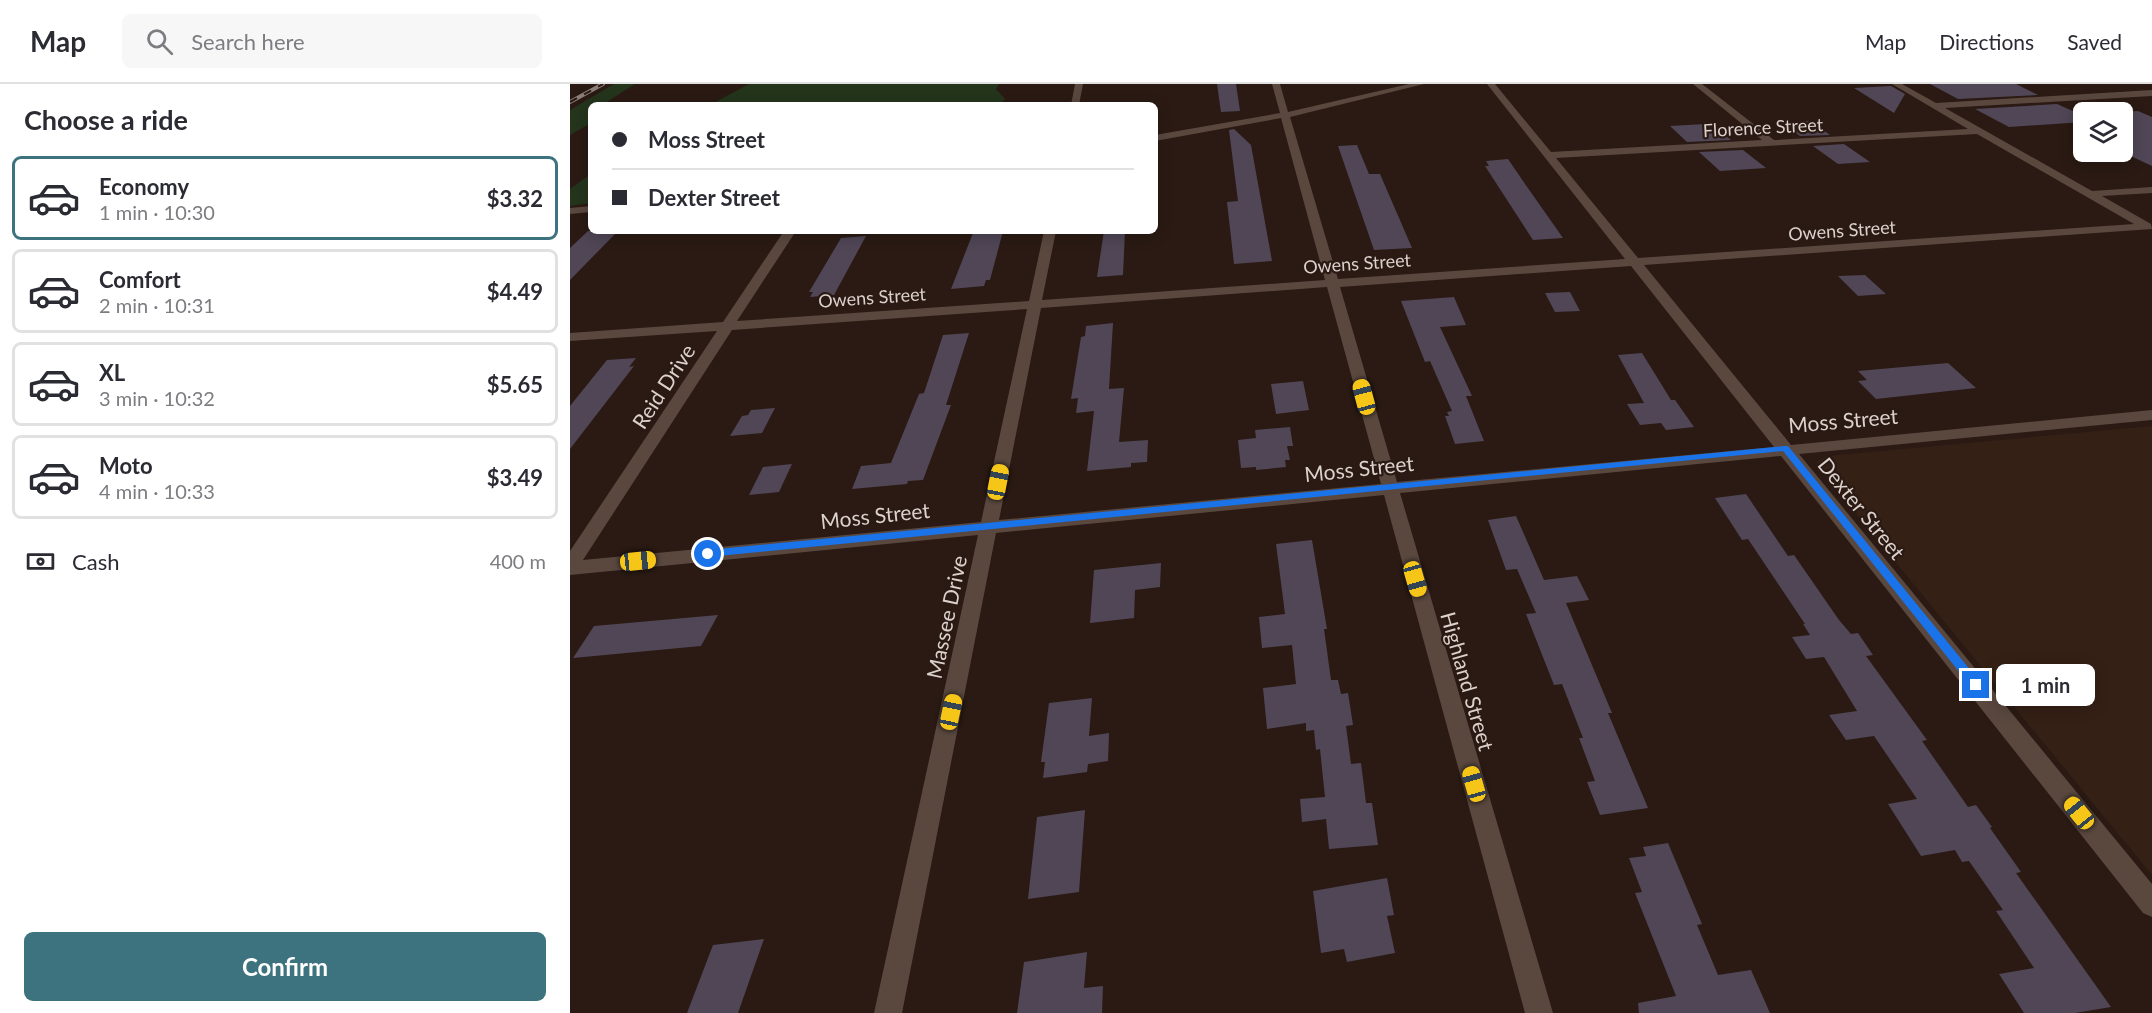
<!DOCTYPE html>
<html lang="en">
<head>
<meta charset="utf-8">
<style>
  :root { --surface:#fff; --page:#f7f7f7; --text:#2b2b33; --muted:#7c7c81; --line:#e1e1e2; --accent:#3d737f }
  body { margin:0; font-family:Lato,sans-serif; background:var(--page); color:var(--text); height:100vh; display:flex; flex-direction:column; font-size:22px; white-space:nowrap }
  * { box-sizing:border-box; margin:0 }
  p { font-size:20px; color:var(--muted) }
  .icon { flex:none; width:33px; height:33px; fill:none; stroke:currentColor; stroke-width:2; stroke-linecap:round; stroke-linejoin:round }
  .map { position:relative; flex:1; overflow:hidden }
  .panel { display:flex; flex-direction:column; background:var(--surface); width:570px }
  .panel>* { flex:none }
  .top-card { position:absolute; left:18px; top:18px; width:570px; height:132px; border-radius:9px; box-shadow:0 3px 15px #0003; display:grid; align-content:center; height:132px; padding:0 24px; background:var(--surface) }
  .buttons { position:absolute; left:1503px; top:18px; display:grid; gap:12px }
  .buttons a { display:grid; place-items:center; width:60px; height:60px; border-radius:9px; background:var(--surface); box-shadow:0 3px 15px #0003; font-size:30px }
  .end { position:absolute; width:27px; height:27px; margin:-14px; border:8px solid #1a73e8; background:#fff; box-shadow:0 0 0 3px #fff }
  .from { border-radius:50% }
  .bubble { position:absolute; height:42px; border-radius:9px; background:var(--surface); box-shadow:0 3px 15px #0003; font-size:20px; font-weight:700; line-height:42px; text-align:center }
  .car { position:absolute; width:18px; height:36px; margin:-18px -9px; border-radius:8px; box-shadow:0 0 4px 2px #0007; background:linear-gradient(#f5c518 24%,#345 0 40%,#f5c518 0 76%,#345 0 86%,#f5c518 0) }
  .top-card b { display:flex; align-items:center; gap:21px; height:57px; font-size:22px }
  .top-card b+b { border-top:2px solid var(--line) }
  .top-card i { width:15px; height:15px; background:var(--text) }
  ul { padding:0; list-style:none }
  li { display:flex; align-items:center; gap:18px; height:84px; margin:0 12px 9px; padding:0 12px; border:3px solid var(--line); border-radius:9px }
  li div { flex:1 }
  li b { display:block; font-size:22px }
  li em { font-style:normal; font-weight:700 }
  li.current { border-color:var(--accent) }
  li>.icon { width:54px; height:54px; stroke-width:1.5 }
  h2 { padding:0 24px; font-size:27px; line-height:72px }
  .pay { display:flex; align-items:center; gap:15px; height:66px; padding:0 24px; font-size:22px }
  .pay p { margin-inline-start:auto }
  .action { display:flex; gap:12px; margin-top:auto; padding:12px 24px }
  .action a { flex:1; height:69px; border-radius:9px; background:var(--accent); color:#fff; font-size:24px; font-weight:700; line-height:69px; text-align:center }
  header { display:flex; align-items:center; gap:36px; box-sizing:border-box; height:84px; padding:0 30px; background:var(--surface); border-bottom:2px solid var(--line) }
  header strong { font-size:28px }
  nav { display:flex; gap:33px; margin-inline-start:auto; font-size:21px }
  .search { width:420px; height:54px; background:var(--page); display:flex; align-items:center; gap:15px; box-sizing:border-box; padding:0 21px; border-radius:9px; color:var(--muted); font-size:22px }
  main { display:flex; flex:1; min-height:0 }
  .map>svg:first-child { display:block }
  .built { fill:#352015 }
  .green { fill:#24351c }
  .building { fill:#504656 }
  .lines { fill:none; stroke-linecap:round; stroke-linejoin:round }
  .minor { fill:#5a483f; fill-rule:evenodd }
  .rail-casing { stroke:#8b7e78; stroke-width:4 }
  .rail { stroke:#2a1a13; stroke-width:2; stroke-dasharray:8; stroke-linecap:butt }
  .route { fill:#1a73e8 }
  .labels { text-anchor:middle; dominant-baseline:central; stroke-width:4.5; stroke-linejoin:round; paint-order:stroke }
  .far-street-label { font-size:18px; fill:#dcd1cc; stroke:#2a1a13 }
  .street-label { font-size:21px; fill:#dcd1cc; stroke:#2a1a13 }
</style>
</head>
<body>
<header>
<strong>Map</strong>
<div class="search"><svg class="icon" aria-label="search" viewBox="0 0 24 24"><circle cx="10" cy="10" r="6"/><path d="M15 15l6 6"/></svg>Search here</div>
<nav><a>Map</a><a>Directions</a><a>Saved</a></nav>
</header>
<main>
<section class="panel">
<h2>Choose a ride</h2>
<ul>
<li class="current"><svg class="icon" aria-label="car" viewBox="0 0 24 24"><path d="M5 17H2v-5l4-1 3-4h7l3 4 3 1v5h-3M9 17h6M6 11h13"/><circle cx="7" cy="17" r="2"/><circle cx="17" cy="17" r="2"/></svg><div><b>Economy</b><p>1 min · 10:30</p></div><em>$3.32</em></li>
<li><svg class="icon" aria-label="car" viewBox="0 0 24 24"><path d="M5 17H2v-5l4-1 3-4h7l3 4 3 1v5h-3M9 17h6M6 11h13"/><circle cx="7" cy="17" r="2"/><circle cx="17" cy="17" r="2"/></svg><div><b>Comfort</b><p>2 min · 10:31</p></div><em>$4.49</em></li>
<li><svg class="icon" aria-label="car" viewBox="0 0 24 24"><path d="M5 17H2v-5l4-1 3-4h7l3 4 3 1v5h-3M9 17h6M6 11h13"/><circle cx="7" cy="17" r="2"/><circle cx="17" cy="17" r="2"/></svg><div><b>XL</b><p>3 min · 10:32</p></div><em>$5.65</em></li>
<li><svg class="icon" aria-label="car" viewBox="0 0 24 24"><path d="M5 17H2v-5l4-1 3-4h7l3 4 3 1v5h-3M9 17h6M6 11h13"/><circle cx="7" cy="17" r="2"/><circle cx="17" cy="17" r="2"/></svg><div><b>Moto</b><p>4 min · 10:33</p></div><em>$3.49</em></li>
</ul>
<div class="pay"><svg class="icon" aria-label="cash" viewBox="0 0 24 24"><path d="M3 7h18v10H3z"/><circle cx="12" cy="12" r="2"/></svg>Cash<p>400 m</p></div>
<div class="action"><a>Confirm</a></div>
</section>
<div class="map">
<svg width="1582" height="929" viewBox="0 0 1582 929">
  <rect width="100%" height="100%" fill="#2a1a13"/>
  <path class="built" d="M1582,342V791L1246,381L1249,376L1257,372Z"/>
  <path class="green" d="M44,0H65L32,21H21V39L0,51V26Z
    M179,0H429L426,5L435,15L429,21H132H140Z
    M21,90V119L0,122V105Z"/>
  <path class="building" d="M647,0H666L670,27L651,28Z
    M1360,0H1446L1468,11L1388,15Z
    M1321,2L1335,10L1324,29L1284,4Z
    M1487,20L1514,32V38L1439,43L1405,25Z
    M1568,27L1582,33V82L1552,68V28Z
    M1241,37L1260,51L1230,52L1212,39Z
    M1135,40H1142L1161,56L1117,58L1100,42Z
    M664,45L681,61L702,177L664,180L657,118L668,117L659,46Z
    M1274,60L1300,78L1268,80L1243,62Z
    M787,61L799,90H810L842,164L804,166L768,62Z
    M1173,66L1196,84L1150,87L1129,68Z
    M938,75L953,97L993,154L963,156L915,82H919L916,77Z
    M18,147H48L0,196V164Z
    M433,147L420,196H416L414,202L381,205L403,149Z
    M534,147H555L553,191L527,193Z
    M296,152L264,211L240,213L243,208H239L271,154Z
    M1295,191L1316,210L1288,212L1268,192Z
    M1000,208L1010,227L985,228L975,209Z
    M884,213L896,241L870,243L902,312H896L914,357L885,360L875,332H879L877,328L882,327L860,277L855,278L831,217Z
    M543,239L539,305L554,304L549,358L578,356L577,378L561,379V383L517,387L524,327L506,329L508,314L501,315L511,253L515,252L516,242Z
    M399,249L376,321H381L353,396L338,397L337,400L282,405L291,382L321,379L349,310L354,309L373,251Z
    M1072,269L1101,316H1105L1124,343L1096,346L1091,339L1070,341L1057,320L1074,319L1048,271Z
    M66,274L59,283L64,282L0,365V322L37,276Z
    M1378,279L1406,304L1306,315L1288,297L1297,296L1288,287Z
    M733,297L739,326L706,330L701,300Z
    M205,324L192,349L160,352L172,332L178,331L181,326Z
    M720,343L723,362H717L720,376H715L716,383L686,386V383L671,384L668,356L686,354L685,346Z
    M222,380L209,408L179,411L193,383Z
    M1176,410L1218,472L1224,471L1269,536L1281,550L1288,549L1303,571L1296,572L1357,656L1352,657L1398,723L1406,721L1422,743L1420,744L1451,788L1446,789L1541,923L1505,929H1454L1429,890L1464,884L1426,827L1433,826L1399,777L1392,778L1385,766L1351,772L1318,720L1347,715L1304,652L1276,656L1259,631L1287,627L1254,573L1236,575L1222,553L1240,551L1233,540H1235L1178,455L1172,456L1145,414Z
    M946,432L974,496L1007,492L1019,516L996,519L1042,629H1038L1078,724L1030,731L1017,698L1025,697L1009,654H1013L992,600L984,601L956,530L966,529L947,485L936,486L918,436Z
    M742,456L757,545H754L761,596H768L771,610L778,609L783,641L776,642L781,680L791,679L796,719H802L808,761L759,765L756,735L732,738L730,715L755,713L750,665L746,666L744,646L736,647V639L697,645L693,604L726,600L722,561L692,564L689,533L715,530L706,460Z
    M591,479L590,503L565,506L564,534L520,539L524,486Z
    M148,531L131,562L3,574L24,542Z
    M522,614L519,652L539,649L538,677L518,680L517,688L473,694L475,678H471L479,619Z
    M515,726L509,808L458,815L467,733Z
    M1098,759L1132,840L1127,841L1148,891L1181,886L1200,929H1069L1068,919L1106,912L1065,809L1072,808L1059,774L1076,772L1073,763Z
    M817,794L824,831L817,832L825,869L777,878L774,865L751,869L743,807Z
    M194,855L168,929H117L143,861Z
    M517,868L514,904L533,902L532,929H447L454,878Z"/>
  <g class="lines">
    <path class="minor" d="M505,0H513L509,21H501Z
      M702,0H710L718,28L839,0H854L720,33L768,195L1055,175L917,0H925L981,68L1192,56L1123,0H1132L1204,56L1398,45L1322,0H1332L1366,19L1582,6V12L1375,24L1522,107L1582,103V109L1532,112L1581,140L1582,145L1074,181L1221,361L1582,326V336L1229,370L1582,800V833L1573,829L1211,372L830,409L983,929H955L814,411L426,449L332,929H304L408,451L0,491V467L147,247L0,257V249L153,238L214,147H226L167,237L459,217L474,147H486L472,216L755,196L711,34L585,57V51L710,29ZM1407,50L1564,140L1068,174L986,74ZM1061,182L1204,363L827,398L770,203ZM757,203L811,400L429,436L471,224ZM457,225L411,438L13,476L162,246Z
      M21,122V128L0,130V124Z"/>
    <g class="rail-casing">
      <path id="rail" d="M0,18L33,0"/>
    </g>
    <use href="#rail" class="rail"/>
  </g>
  <path class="route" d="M1215,362H1218L1410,598V604H1402L1213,367L138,473L134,470L138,466Z"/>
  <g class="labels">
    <g class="far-street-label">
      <text transform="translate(1193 43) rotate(-3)">Florence Street</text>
      <text transform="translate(1272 146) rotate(-4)">Owens Street</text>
      <text transform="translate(787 179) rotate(-4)">Owens Street</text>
      <text transform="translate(302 213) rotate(-4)">Owens Street</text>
    </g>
    <g class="street-label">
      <text transform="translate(93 302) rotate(-57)">Reid Drive</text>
      <text transform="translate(1273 336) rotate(-5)">Moss Street</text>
      <text transform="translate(789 384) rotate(-6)">Moss Street</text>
      <text transform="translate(1292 424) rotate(51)">Dexter Street</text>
      <text transform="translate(305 431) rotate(-6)">Moss Street</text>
      <text transform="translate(376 533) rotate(-78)">Massee Drive</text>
      <text transform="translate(898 597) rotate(74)">Highland Street</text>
    </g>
  </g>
</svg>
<div class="buttons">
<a><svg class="icon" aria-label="layers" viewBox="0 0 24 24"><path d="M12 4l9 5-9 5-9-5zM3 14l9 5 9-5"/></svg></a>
</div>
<i class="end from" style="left:138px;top:470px"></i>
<i class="end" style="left:1406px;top:601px"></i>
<div class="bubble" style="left:1426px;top:580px;width:99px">1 min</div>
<i class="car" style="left:794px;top:313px;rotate:345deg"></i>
<i class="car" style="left:428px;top:398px;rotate:11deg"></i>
<i class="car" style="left:68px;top:477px;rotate:84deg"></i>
<i class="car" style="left:845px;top:495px;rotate:164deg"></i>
<i class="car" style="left:381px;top:628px;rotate:12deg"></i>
<i class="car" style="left:904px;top:700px;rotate:344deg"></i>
<i class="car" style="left:1509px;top:729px;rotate:321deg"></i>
<div class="top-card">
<b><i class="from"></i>Moss Street</b>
<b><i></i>Dexter Street</b>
</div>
</div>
</main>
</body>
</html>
